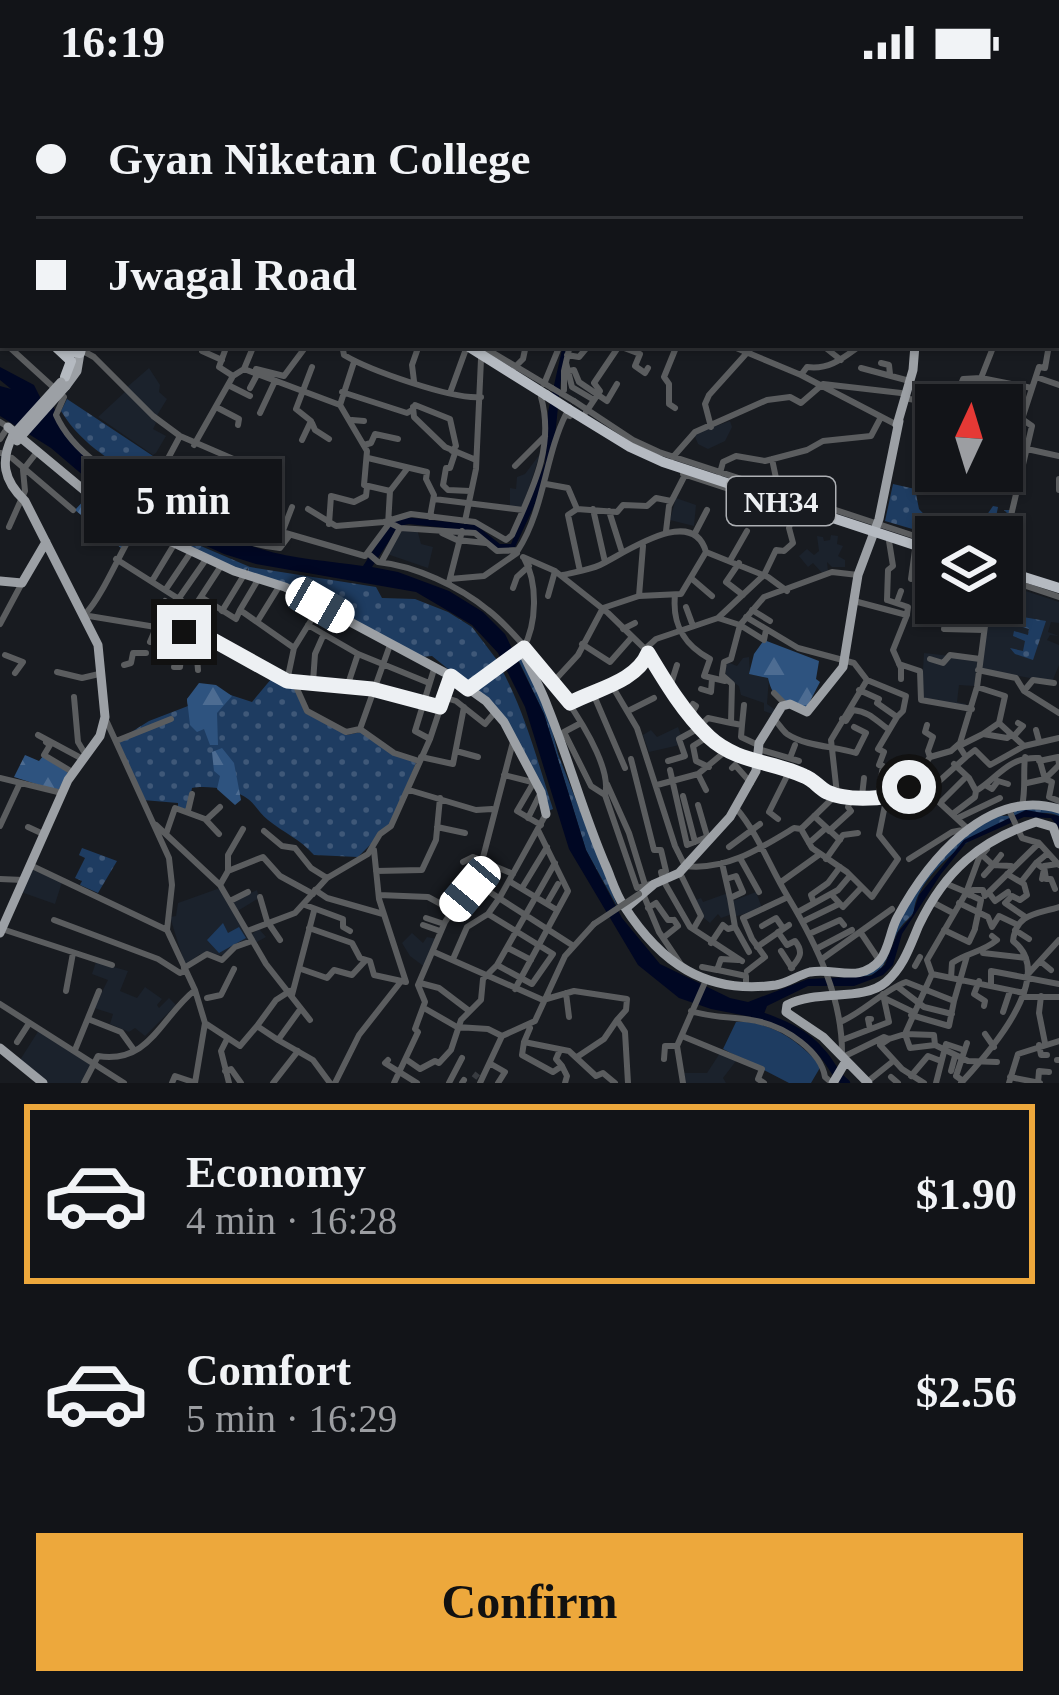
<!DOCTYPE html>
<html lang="en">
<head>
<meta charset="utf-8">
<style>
  :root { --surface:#121418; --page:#1b1d21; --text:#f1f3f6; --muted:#9c9ea2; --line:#313337; --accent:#eda83c }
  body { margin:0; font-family:Georgia,serif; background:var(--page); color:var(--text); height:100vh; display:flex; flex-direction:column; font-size:45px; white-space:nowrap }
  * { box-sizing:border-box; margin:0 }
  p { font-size:39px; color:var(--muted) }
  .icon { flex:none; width:66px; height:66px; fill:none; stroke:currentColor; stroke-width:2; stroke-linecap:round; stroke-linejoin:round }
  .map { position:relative; height:999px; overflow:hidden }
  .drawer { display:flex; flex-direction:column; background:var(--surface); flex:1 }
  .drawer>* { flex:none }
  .top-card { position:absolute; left:0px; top:0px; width:1059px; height:264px; box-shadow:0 3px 9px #0004,0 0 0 3px var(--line); display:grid; align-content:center; height:264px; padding:0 36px; background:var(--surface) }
  .needle { width:78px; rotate:4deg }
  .fabs { position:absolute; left:915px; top:300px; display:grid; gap:24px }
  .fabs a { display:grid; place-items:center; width:108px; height:108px; border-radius:0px; background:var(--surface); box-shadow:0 3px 9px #0004,0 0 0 3px var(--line); font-size:60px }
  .end { position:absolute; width:54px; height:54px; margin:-27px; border:15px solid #edf0f3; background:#111; box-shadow:0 0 0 6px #111 }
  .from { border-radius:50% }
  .bubble { position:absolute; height:84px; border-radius:0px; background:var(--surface); box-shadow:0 3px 9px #0004,0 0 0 3px var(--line); font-size:39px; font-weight:600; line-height:84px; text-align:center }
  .car { position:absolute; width:36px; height:72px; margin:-36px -18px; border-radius:15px; box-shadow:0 0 9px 3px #0007; background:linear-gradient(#fff 24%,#345 0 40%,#fff 0 76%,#345 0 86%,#fff 0) }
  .top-card b { display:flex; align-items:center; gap:42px; height:114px; font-size:45px }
  .top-card b+b { border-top:3px solid var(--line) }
  .top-card i { width:30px; height:30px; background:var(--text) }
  ul { padding:21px 0 0; list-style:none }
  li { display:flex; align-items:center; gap:36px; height:180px; margin:0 24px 18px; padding:0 12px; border:6px solid transparent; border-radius:0px }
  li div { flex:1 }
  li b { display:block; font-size:45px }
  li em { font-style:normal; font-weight:600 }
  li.active { border-color:var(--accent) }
  li>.icon { width:108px; height:108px; stroke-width:1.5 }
  .cta { display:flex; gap:24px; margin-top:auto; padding:24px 36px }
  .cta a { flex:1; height:138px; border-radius:0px; background:var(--accent); color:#111; font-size:48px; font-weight:600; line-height:138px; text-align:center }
  .status { display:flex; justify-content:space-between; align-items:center; height:84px; padding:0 60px; background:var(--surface); direction:ltr }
  .status svg { height:33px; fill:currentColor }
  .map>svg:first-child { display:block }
  .built { fill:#1b222c }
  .grass { fill:url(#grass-dots) }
  .forest { fill:url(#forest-firs) }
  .pitch { fill:#1e3c61 }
  .water { fill:#000723 }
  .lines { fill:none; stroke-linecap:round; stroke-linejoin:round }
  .river { stroke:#000723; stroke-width:8 }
  .minor-tunnel { stroke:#383b40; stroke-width:6; stroke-dasharray:6 3; stroke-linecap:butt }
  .minor { stroke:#5b5d5f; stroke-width:6 }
  .major { stroke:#9ca0a5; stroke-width:9 }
  .highway { stroke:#b5bac1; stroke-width:10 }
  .minor-bridge { stroke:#5b5d5f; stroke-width:6 }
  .major-bridge { stroke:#9ca0a5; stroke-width:9 }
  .highway-bridge { stroke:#b5bac1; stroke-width:10 }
  .route { stroke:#edf0f3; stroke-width:15 }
  .labels { text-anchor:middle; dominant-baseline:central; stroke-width:9; stroke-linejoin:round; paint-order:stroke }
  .shield { fill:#181b20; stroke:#adb0b4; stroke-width:3 }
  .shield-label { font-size:30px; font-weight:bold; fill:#edf0f3 }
</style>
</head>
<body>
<div class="status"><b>16:19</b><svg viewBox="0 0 49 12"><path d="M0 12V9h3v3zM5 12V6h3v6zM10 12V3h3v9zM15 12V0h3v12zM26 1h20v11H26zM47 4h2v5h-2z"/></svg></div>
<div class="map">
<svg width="1059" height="999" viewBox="0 0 1059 999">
  <defs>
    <pattern id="grass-dots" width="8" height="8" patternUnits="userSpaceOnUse" patternTransform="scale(3)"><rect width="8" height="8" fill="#1e3c61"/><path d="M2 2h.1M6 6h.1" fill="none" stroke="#3f5878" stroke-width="1.8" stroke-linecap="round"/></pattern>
    <pattern id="forest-firs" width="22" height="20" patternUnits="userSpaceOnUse" patternTransform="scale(3)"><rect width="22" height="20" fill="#2e537f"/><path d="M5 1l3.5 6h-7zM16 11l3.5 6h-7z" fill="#4d6c92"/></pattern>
  </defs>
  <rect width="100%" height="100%" fill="#181b20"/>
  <path class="built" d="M149,284L160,301L159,308L167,315L156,333L126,304Z
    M126,307L156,339L153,345L166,352L156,369L153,371L98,333Z
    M730,337L732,343L725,357L708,365L698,360L694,350Z
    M540,370L522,425H510V404L516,405L517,393L525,390Z
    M676,414L696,421L694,442L670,436Z
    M408,445H417L421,460L433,463L428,484L387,470L402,447Z
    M831,451L838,452L837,460L843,462L838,472L845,476V483H832L827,478L828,487L822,489L813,479L808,483L799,472L807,465L814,471L819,467L817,452L823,453L824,457L830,456Z
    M1002,499L1059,518V539L1051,538L1048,548L1059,552L1050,551L1047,556L1059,561V581L1052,598L979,585L989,519H1002Z
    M924,569L978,575L974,602L959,601L957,618L966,620V624L921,616Z
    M749,573L750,590L769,594L767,620L777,627L775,631L764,627V619L741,611L739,602L725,593L727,578L737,582L743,574Z
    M678,643L684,660L649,668L643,651L651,646L657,653Z
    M31,785L62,798L55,820L21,808Z
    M220,804L231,818L257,806L259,814L236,828L250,851L259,845L266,853L255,859L250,856L224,871L200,870L185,881L170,833L176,832L178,819Z
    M756,808L762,824L755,827L733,833L732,830L721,834L718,830L710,839L699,830L696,816L701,814L703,818L728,809L730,818Z
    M412,849L423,859L427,853L437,855L426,884L410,872L402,859Z
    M96,878L128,887L120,907L137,914L145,903L162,915L157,921L159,924L169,914L176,921L145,952L135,944L129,948L110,940L113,930L94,924L108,896L92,890Z
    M39,946L93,978L82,999H47L20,976Z
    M720,969L736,977L723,994L726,999H686L684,989H707Z"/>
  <path class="grass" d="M67,315L162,378L152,400C116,380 83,363 61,327Z
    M166,386L275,449L286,453L279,461L175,416L159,404Z
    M893,400L915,405L919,425L937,444L936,451L940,453L885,437Z
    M993,422L998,423L994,443L1000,435L997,446L1003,447L1008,430L1004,426H1011L1002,464V453H955L954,448L980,441Z
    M154,442L250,483L376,503L382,514L415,515L448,528L472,543L500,580L468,601L432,572L422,573L247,489L248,484L244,488L150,447Z
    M1023,533L1046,537L1033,576L1015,570L1010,564L1023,567L1025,557L1013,552L1014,547L1028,551L1029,545L1016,541Z
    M521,571L548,630L558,670L618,824L586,766L544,630L517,573Z
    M501,584C526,631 537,676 553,725L548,727L509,644L473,605Z
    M272,594L294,602L305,629L347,651L361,648L416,679L390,741L358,773L314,771C300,755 284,749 268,736C260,730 256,721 248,715C236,705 206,701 192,704L188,726L178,723V719L143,716L117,657L149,637L188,622L187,615L200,601L252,618Z
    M1017,724L1059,727V732C1017,713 916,782 914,828C910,834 904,838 900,844C885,867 891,894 855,893L873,885C896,842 954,725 1011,732Z
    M82,764L117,777L98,809L80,801L82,797L75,794L85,774L79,771Z"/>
  <path class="forest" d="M87,413L134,442L121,464L75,426Z
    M764,556L819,577L816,595L820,598L806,625C785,620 773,617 768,594L749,590L754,570Z
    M199,599L216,601L232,612L217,629L218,661H210L204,645L197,648L190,641L187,615Z
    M222,664L234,679L241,716L235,721L217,705L220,692L214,687L212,668Z
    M25,671L39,677L44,671L69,686L58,707L14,693Z"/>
  <path class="pitch" d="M223,839L228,849L239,843L246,854L219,869L207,856Z
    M736,938C770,936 799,957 821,982L811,999H789L723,965Z"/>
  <path class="water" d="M563,261H568C558,295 559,330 553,365C547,399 529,432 515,463L497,466L473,447L409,440L399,442L372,483L398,488L449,507L483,528L505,550L544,630L586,766L622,834L660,880L730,914L748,918L808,895L871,892L885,881L898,848L912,832L919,811L964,756L1026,726L1059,732V744L1051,734L1024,733L966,759L941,790L902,850L893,881L883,891L854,902H808L767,922L762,935L711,925L679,914L638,881L569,765L525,623L498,569L472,541L416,508L256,480L224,470L138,431L105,410L51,364L0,332V302L11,305L0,296V283L34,301L43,319L52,320C87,393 187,442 261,465C293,475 330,477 363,482L391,439L404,433L476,441L500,460H511L545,379L548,328Z"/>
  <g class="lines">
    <path class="river" d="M755,930C780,938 805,948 822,969C832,980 834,990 846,999"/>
    <path class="minor-tunnel" d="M474,994L478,989"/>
    <path class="minor" d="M816,0L826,3
      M978,0L982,3
      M779,1L784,3
      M570,3L571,0
      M638,3L644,0
      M669,3L671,0
      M692,3L695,0
      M709,3L712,0
      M720,3L722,0
      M754,3L755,0
      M790,3L792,0
      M881,3V0
      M1058,4L1059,5
      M1056,16L1058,11
      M1056,31V38
      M1056,64L1059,66
      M1056,92L1059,94
      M0,98L3,108
      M1056,161L1059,160
      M0,167L3,156
      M1056,208H1059
      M0,211L3,210
      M1056,237L1059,235
      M0,253L3,257
      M7,261L64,313L56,331C73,369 116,395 152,410
      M227,261L219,283L233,292
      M342,261L344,271C369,286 453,316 481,313
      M480,261L552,304
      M729,261L801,291L899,342
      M822,261L841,276
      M619,262L640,270L635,282L645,289L648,284
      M83,267L94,273L153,332L180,352L259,386L257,400L263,407L258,418L271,425
      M202,267L222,276
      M567,271L579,273L589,261
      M354,278L340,321L367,367L364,401L390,407
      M566,279L572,303L594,316
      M881,279L889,281L890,290
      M515,283L523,275L526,261
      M861,284L906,296
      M244,285L340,321
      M244,285L254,261
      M256,285L284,292L307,261
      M569,287L574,286L579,298L607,317L617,300
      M801,291L807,283C830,286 843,274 861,261
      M1036,293L1059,301
      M981,294L1032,304
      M414,297L412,281L419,261
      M544,300L560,261
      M228,301L250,312
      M250,304L258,289
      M564,306V287L570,261
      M342,308L407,329L412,326
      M450,309L466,265
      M904,314L943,321
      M574,317L633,356L659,368L936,459
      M415,321L450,335L456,362L452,367
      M953,321L963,295L981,294L994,261
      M216,323L239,335L238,341
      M413,323L414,333L445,363L476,376
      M675,324L669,320V300L664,293L677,261
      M586,328L600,307L594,299L619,262
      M260,329L275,297
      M1002,332L1022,335
      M1022,335L1039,283L1045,284L1049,261
      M352,336L364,337
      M0,338L8,343L0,355
      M312,339L315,346L329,355
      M711,343L705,320L709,311L754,261
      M180,352L164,382L275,446L365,472L388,441L390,407L407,385
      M302,356L311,337L296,325L312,283
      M194,361L233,292L244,285
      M364,361L371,359L375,350L398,355
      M1027,365L1059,372
      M0,369H1
      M455,369L450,384H446L443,401L448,406L470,407
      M673,373L695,348L767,316L790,313L801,319L823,300L901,309
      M12,374L73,426
      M368,374L427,388L426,395L434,411L430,433
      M772,375L776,394L790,401L788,410
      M164,382L152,410C190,434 236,460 280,464L289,452
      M515,382L545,352
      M720,389L723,378L736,372L765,377L807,366L823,357L871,352L880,335
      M683,390L750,412
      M1059,395V406
      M546,400L568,404L577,425L617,428L623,421L647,422L656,414L671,417
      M434,415L523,426
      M308,425L336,442L384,438L411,430L475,438L506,456L512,451C532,406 555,363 541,313
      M577,425L568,431L580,487
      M593,425L605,478
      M609,427L622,468
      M465,437L476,385L481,275
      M388,438L400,444L475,449L497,467L518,466C544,426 545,372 566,330L570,332
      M329,440L331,412L354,418L366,412L367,403
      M9,443L25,407L23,386L37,368
      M666,447L669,422L685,391
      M282,449L292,423
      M442,449L457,456L486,459
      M694,451L707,426
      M706,468L768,493L787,507
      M1002,470L1032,342L1022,335
      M370,471L378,478C415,482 459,502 488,526C522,552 617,668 605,711L637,804L650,800
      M523,473L555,487L608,529L645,565L681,621L727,666L799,689L832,710L891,711L909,703L928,708L968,745
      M116,475L193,524
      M731,475L747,447
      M382,477L400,444
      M739,479L726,498L743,511
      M563,491C575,488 589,486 600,481C625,469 693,420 706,468
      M691,494L712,512
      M1002,494L1059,513
      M450,495L484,492L517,469
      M911,495L915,466
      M152,497L175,459
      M449,498L462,447
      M513,504L517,493L529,482
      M166,505L191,468
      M675,511C672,541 684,561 710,575L704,592L725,597
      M548,512L555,487
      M639,512L643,462
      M201,513L236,535L240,526L294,564
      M179,514L207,474
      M887,516L888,486L893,482L889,457
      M887,516L908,523L907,530
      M165,517L194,539L198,586
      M854,517L907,531
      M897,518L901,507
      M973,519L987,524
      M932,522L936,518
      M686,523L693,542
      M240,526L259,494
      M752,526L770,537
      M222,527L244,491
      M86,529C102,513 121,466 136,443
      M83,531L204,551L268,588L294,598L307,627L346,648L360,645L394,669L419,677
      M746,533L798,564L854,579L867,596
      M187,534L221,482
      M718,534L764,491L776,466L784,467L793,459L789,444L794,426
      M257,538L280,501
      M0,540L22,499
      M945,540L944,545L984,546
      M308,541L358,570L429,599
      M623,545L635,539
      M150,558L156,544
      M582,560L610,578L632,553
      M159,565L163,545
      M523,565C537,540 538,499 524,474
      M645,565L656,555L718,534L740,541L764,513L832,488L858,491
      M5,571L23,578L15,589
      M169,573L179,547
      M930,575L943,579L950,571L980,575
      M899,580L920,587L921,616L972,625
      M124,581L131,579L133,569H146
      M174,583H180L184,548
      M978,586L1016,594L1024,607L1059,629
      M57,588L82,594L99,590
      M901,595V584L893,566L907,531
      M555,596L578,571L603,524L639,512L681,510L706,468
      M867,596L906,612L903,627L897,633
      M287,597L294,564L320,522
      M294,598L372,605L440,623
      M313,598L315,570L323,552
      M611,600L637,644L675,762L685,782C726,787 761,764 794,744L801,745L837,710
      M347,603L358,570
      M670,603L677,581
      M977,603L1005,612L999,639L1024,662
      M701,605L711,608L712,595
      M859,606L879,615L877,619L897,633L878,665L884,668L879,681L883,682L878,712
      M592,607L625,684
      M1024,607L1033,596L1054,599
      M774,609L785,620
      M74,613L78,658L84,668
      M443,613L456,617L485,640L496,627
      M570,619C594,606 635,598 647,572
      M628,627L654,614
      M691,631L696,622L693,620
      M774,635C779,640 782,646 787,650C807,663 835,662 856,669L866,649L854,643
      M842,635L846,637L853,626C871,628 876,637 888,645
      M106,636L169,774L172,801L167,846
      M581,639L564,648L591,702L605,711
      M999,639L983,650L1007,654L1011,651
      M742,641L744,621
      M927,641L925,648L933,653L928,667L930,673
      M700,642L708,634L731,639
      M360,645L390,561
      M1036,646L1039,657
      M983,650L959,662L966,673L975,666L990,681L1024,662L1059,654
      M38,651L79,673
      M1014,652L1023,642L1018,639
      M430,655L415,647L435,582
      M116,657L171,635
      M46,658L50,661L44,671L69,686
      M758,661L741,653L742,641L731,639L732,600L722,591L724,578L731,575L740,541L764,556L766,546
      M758,665L799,677
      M456,667L478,673
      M421,673L453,680L464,623
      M790,674L795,661
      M631,675L654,766H661L666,787L661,788L663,796L690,843L742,877
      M668,677L685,672L679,655L701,643
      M1039,677L1058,673L1059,680
      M954,680L969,694L976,707
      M709,683L696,677L693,662L709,652
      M732,684L735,681L751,699
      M670,686L687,761L707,753
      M698,690L706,706
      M504,691L532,698
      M0,694L62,709
      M534,698L517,727L541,741
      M1027,699L1045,695L1059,681
      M607,700L629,749L645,801
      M936,700L966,673
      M657,701L698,690L727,666
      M985,701L992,705L998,697L1008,700
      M910,702L930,673L951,667L960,659L977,603L988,519
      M409,706L476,726L492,725
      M837,710L831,656L867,596
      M683,712L695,758
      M862,712L864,694
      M942,717L967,692
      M886,719L901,731
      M698,721L707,752
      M1022,722C1026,704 1023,690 1025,673
      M736,724C759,751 770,784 788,813C817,861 843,915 842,972
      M1008,724L1022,754L1039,759L1059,781
      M188,727L192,710
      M954,729L975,713L976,707C998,694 1008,672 1039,674L1045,695L1052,698L1049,713L1059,717
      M814,732L840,756
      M528,734L541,708
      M958,734L1000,714
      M778,735L769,728L789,688
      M206,736L220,723
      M156,741L220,801L266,880L310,936
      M0,742L20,699
      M28,743L41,749
      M437,743L465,749
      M801,745L812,764L847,788L872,813L898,775L879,751L887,711
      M264,747L282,762L295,764L311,784L327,794
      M829,747L851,727L848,723L851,713
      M166,750L175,724L205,735L219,750
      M809,759L826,744
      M729,763L760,740
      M374,766L379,815L406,898
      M982,771L993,781L1001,771
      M740,774L759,808
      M826,775L843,751L858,749
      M909,775L952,748L968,745
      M463,778L473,773L513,790
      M722,779L730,814L743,808L736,792L726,795
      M30,781L167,846
      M228,787L263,773L280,792L313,810
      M376,787L422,786L436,756L440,714
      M680,789L701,832L694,844
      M1007,790L1024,800L1027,811L1020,816L1012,812L1005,819L1024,832
      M984,791L993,781L1011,782
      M0,795L23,796
      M1042,795L1044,785L1036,779L1047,770
      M509,797L557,826
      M474,798L572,861
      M781,798L820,770
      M1021,798L1036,779
      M947,800L966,808
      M220,801L228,787V771L243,745
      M522,804L547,763
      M1055,805L1051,795H1046L1044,782L1058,780
      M315,806L327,814L383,830
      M966,809L981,816L975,844
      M989,809L995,817L1008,808
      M831,810L843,823L860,805
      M987,810L1039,759
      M379,811L428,813L452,826
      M969,811L973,806H983L985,812
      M644,812L659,848L682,882
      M260,813L267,837L280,856
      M730,814L735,843
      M230,817L248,808
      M547,819L558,800
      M814,819L811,811L828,799L840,783
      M934,819L953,829
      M959,819L988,833L992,843L999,832L1018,841
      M305,821L343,835V843L350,847
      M648,824L656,819L668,836H674
      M798,828L838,806L849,793
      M488,830L553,870L532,900L497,881
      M426,834L444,840
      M54,836L158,875L180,889L185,887
      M804,837L839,820
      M423,841L440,847
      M762,842L776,834L783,844
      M309,844L352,859L360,874L370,877L374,891L406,898
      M2,845L112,881
      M167,846L195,906L205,939L240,962L257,942L278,956L299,927
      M250,846L295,829L327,794L368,770L380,750L391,742L430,655L451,592
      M944,846L969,858L975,845
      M1015,846L1029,855
      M778,848L787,861L795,857C804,868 800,874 791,884
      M861,849L879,876
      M809,850L840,836L844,841
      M663,854L678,842L674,836
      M711,859L723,841L728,845L735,843L749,868
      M757,863L789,841
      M508,864L531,876
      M816,865L852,846
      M781,867L792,884
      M434,868L543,916L574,907L627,915L626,926L617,936L625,948L628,999
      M983,869L1026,874
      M453,875L467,843L488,830L500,813L546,730
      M822,875L892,825
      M1040,877L1051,886
      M915,882L920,873
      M702,883L717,886L721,875L738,876
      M184,884L207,870L222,876L235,863L252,857
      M301,885L327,894L334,886L352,891L365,877
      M718,886L746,892V901
      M747,887L765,873L752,855L743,834L788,813
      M1029,889L1059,856
      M932,890L1024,909
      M951,894L952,879C968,868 981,869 997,856L992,852
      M979,897L974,910L985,917L984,922
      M420,899L439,904L468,926
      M418,901L445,838L480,785L513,658
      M991,901V887L1059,900
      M898,903L924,923L952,930
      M515,905L568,807L538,746
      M66,907L73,869
      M566,909L569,933
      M292,911L314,827
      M1041,912L1039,929L1045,959
      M1024,913H1059
      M207,914L221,911L234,885
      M886,915L913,928
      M954,917L967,872
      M0,920L124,999
      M424,924L457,943L488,945L502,952
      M691,927C715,935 738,932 761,938C786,944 821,967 825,993L832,999
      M1003,928L1010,907
      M88,935L121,948L134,966
      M840,938C864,928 882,907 906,898L954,917L949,942L911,931
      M257,942L276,916L290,907
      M530,944L524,958L569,967L596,992L603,989L615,999
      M870,945L868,935H871
      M985,950L994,963
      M682,952L762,985L758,995L764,999
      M227,955L221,967L229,999
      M889,955L880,961L902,985L924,999
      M278,956L313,976L330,999
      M842,956L889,938L883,910
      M17,958L28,941
      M524,958L522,971L553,988L562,982L556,975L560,966
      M935,961L934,951L905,950L932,890L927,876L966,809L979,774L987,765
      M1039,961L1041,971H1047
      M75,966L99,907
      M577,973L604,955L617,936
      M843,973L884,953L889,955L905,950L910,964L935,961L968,977L997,978
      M664,975L665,962H677
      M388,976L385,979L417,999
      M407,976L420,985L435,977L439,979L451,966L461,936L481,916L483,895L497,881L555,779
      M1057,976H1059
      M491,980L505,988L498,999
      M562,982L567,992L565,999
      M225,987L231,985L241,999
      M951,987L955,972
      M911,992L928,972L941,977
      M891,993L898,999
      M1010,993L1040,999
      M963,997L956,992L967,959
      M867,998L892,978
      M84,999L98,972C150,980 160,934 195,906
      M172,999L175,992L193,998
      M195,999L205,939
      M273,999L298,967
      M335,999L359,951L399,900
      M394,999L418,948L415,945L425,918L418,901
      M449,999L462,974
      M462,999L464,996
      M480,999L502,952L535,937L565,872L594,840
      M683,999L677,962L706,896
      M936,999L946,960L961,965
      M961,999C986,972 1059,892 1013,857C1016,829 1037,830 1059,823
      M1009,999L1018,970L1059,957
      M1038,999L1039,987L1049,988"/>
    <path class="major" d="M185,0L186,3
      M254,3L255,0
      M1005,3L1006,0
      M66,302L77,287L80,269
      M897,341L913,286L915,261
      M8,343L114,431L234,487L285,503L451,592L486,617L504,638L541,708L546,730
      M0,497L22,499L46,458
      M522,566C530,586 541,604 548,624C569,676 583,729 605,780C611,793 615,809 624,822C660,878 705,911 776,901C788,899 798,891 810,888C835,883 860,900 880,876C889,865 890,847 897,834C927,778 987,703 1059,725
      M481,595L518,568
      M626,824L654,800L679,789L730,733L756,687L759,659L782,622L790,620L807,628L843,583L858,491L879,435L899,337
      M0,849L68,696L100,652L105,633L98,561L25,417C3,396 0,377 13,351
      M0,964L43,999
      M833,999L846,977
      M868,999L823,953L786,928L787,921C817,905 863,918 886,898C904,882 910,862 919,841C945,787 979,757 1036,738L1053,743L1059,760"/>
    <path class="highway" d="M0,192L3,196
      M466,261L546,311
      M56,263L71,277L65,293
      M61,265L80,269L82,261
      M568,325L630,363L663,378L936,468
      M1002,486L1059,504"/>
    <path class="minor-bridge" d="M552,304L574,317
      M594,840L639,810"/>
    <path class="major-bridge" d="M13,351L61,298
      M17,357L66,302"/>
    <path class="highway-bridge" d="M546,311L568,325"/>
  </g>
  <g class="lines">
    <path class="route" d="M184,548L204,551L287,597L372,605L440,623L451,592L468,605L524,564L570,619C596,605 636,598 648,569C666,599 684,629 709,653C737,679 772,677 804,692C813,695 819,704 827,708C846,717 894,717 909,703"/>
  </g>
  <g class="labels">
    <rect class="shield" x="727" y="393" width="108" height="48" rx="9"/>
    <g class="shield-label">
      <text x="781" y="417">NH34</text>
    </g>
  </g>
</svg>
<div class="fabs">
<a><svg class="needle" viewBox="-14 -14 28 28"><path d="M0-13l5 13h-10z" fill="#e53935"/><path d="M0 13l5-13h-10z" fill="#9c9ea2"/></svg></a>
<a><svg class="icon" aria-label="layers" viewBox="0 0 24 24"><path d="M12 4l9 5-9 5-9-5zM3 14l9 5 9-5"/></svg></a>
</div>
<i class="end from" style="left:909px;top:703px"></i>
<i class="end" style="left:184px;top:548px"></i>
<div class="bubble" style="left:84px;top:375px;width:198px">5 min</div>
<i class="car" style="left:320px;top:521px;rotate:120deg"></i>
<i class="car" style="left:470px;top:805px;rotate:220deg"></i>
<div class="top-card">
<b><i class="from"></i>Gyan Niketan College</b>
<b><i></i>Jwagal Road</b>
</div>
</div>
<section class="drawer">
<ul>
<li class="active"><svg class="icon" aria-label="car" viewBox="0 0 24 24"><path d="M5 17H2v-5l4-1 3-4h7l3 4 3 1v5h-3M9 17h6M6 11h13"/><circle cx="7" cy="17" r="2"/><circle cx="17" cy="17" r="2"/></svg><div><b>Economy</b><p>4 min · 16:28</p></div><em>$1.90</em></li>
<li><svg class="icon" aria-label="car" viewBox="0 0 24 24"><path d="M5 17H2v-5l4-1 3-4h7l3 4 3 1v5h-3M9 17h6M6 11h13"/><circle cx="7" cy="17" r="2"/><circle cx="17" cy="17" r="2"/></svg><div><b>Comfort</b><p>5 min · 16:29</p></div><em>$2.56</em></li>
</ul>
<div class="cta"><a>Confirm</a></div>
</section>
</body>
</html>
